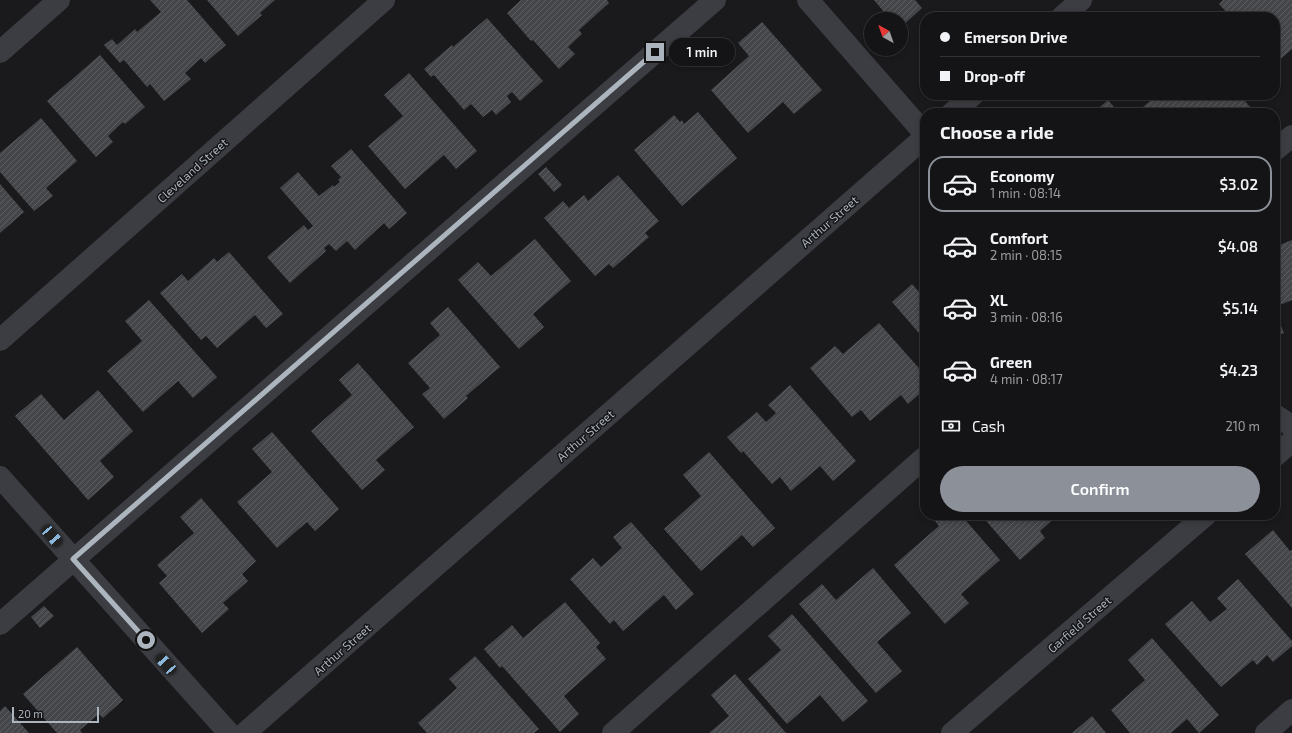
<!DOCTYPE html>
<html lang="en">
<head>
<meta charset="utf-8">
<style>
  :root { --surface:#141416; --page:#212123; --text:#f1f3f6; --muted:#9d9ea1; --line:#333335; --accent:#8c9099 }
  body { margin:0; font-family:"Exo 2",sans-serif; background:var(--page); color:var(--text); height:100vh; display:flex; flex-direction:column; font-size:15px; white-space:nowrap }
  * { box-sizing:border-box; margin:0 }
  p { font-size:13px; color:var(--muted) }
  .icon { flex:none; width:22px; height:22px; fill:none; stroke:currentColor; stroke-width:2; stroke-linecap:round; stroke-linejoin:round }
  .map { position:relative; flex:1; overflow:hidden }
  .drawer { position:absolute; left:920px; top:108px; width:360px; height:412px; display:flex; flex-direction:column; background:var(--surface); border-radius:16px; box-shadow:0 2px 6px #0003,0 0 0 1px var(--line) }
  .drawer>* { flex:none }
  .banner { position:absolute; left:920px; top:12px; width:360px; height:88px; border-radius:16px; box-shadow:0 2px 6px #0003,0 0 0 1px var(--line); display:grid; align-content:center; height:88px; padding:0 20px; background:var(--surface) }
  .needle { width:26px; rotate:320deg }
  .tools { position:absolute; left:864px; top:12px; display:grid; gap:8px }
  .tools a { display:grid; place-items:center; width:44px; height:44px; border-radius:50%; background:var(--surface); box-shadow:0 2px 6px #0003,0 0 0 1px var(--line); font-size:20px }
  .scale { position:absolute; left:12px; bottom:10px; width:87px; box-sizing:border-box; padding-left:4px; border:2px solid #acb4bd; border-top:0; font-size:11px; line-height:14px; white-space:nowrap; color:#acb4bd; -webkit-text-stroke:3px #151518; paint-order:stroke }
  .end { position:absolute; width:18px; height:18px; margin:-9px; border:5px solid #acb4bd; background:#111; box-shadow:0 0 0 2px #111 }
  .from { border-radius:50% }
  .bubble { position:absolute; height:28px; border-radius:14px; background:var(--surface); box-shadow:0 2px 6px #0003,0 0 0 1px var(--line); font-size:13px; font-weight:600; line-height:28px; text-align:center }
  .car { position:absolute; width:12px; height:24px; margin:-12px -6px; border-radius:5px; box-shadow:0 0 3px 1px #0007; background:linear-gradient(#222 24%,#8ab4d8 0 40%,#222 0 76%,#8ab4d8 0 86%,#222 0) }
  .banner b { display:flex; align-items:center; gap:14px; height:38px; font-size:15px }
  .banner b+b { border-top:1px solid var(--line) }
  .banner i { width:10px; height:10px; background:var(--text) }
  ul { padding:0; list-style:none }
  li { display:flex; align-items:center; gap:12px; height:56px; margin:0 8px 6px; padding:0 12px; border:2px solid transparent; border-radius:16px }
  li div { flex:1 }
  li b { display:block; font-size:15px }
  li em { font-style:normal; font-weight:600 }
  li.selected { border-color:var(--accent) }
  li>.icon { width:36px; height:36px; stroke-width:1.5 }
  h2 { padding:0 20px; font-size:18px; line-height:48px }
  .pay { display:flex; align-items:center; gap:10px; height:44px; padding:0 20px; font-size:15px }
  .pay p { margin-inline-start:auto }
  .action { display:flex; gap:8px; margin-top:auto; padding:8px 20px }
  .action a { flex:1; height:46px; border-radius:24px; background:var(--accent); color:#fff; font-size:16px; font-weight:600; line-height:46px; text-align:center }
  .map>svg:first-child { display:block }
  .building { fill:url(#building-hatch) }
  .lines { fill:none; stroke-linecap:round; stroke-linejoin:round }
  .minor { stroke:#3b3d42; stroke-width:22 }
  .route { stroke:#acb4bd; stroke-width:5 }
  .labels { text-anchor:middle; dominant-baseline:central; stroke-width:3; stroke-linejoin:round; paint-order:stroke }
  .street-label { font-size:12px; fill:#acb4bd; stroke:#151518 }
</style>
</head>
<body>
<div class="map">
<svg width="1292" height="733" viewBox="0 0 1292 733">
  <defs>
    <pattern id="building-hatch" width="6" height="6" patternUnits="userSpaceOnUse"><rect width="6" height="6" fill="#44464a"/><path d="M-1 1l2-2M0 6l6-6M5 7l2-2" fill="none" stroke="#5c5e62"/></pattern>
  </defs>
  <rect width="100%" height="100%" fill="#1a1a1d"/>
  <path class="building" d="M150,0H187L226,45L205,63L201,58L185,73L191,79L164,101L150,84L147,87L124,60L120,63L104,45L112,39L117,45L135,29L137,32L161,12Z
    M207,0H275L260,13L262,15L238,36Z
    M521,0H607L609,3L579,30L582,34L568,47L575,54L559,69L533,40L531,41L507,13Z
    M874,0H915L922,8L901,27V19H890Z
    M1223,0H1292V49L1275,64V17H1231L1219,4Z
    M487,18L543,81L520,101L512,92L507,96L511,102L496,115L492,110L483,117L471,104L464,110L434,75L431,77L424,69L452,45L453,47Z
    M762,22L822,90L794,114L783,102L748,133L711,90L749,56L738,43Z
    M100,55L145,107L125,124L123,122L108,136L113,142L96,157L47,101Z
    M409,73L477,151L456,169L444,155L405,189L368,146L403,116L384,95Z
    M1157,95H1240L1255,113H1136Z
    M1108,100L1119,113H1093Z
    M698,112L737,158L682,206L634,150L674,115L680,122L682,120L684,124Z
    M41,118L77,161L46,188L53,196L34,211L0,172V153Z
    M351,149L407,213L389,229L384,223L355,250L347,241L336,251L329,244L324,248L326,251L290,283L267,257L304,225L308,230L313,226L280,188L298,172L319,196L333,185L334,187L340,182L338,180L341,177L331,166Z
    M546,167L562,185L554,192L538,174Z
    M618,175L659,221L645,233L649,237L613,268L609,264L595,276L544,218L563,201L569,208L584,195L588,201Z
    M0,184L24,212L0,233Z
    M535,239L571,281L533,314L544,327L519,349L458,280L478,262L491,276Z
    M1292,240V300L1275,307V247Z
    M229,252L283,314L266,328L255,315L217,348L206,336L201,340L160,293L182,274L188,281L214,258L217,262Z
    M912,284L919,292L925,287V340L892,302Z
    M149,300L217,377L193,398L178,381L143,412L107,371L142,341L125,321Z
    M448,307L500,367L466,396L468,398L444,419L422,394L430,388L408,363L440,335L430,323Z
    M1275,311L1284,333L1275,337Z
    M879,323L925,375V389L908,404L901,395L870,421L861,410L852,417L810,368L835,346L843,354Z
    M358,363L414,427L376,460L385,470L362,490L311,431L352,395L339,380Z
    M790,385L856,461L833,481L820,466L791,491L780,477L772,484L743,451L741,453L727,437L757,412L766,422L776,413L768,405Z
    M98,390L133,431L100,461L114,477L88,500L15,416L41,394L64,420Z
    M272,432L339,509L315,531L307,522L277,548L237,502L272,472L252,449Z
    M709,452L775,528L753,547L742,535L701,571L664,529L701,496L683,475Z
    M201,498L256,561L242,574L248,581L223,603L229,609L202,633L159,583L167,576L157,565L194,533L180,517Z
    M930,515H961L1000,560L961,594L969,603L945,624L894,565L939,526Z
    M981,515H1058L1040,531L1045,538L1020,560Z
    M631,522L694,594L676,610L664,595L623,631L614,620L610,624L570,579L593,558L601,567L622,548L613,537Z
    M1273,530L1290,551L1292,550V608L1245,554Z
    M873,568L911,613L877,642L902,671L876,693L799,604L822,584L836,600Z
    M1238,579L1292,641V646L1273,662L1267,655L1257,665L1253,660L1221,687L1165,624L1192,601L1210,622L1227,609L1217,598Z
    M565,602L600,643L596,647L606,659L564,696L579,714L560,732L502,666L500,668L484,649L512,625L523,638Z
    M44,606L54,616L40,628L31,617Z
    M792,614L868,701L843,722L820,695L787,724L748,679L781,650L768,636Z
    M1152,638L1219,715L1199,733L1187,719L1171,733H1130L1111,710L1145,680L1128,660Z
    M77,647L123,700L103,718L99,714L80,730L82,733H57L23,694Z
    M475,656L539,729L534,733H427L418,723L457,688L449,679Z
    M735,674L786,733H709L729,716L711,695Z
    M5,706L29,733H0V711Z
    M1092,716L1106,733H1072Z"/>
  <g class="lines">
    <path class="minor" d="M808,0L925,134
      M1062,17L1081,0
      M0,52L59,0
      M952,113L973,95
      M1275,150L1292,136
      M0,340L384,0
      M1275,415L1292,426
      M1275,456L1292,441
      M0,477L229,733
      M0,624L715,0
      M245,733L925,137
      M613,733L925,457
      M952,733L1206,515
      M1266,733L1292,710"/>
  </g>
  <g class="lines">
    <path class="route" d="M146,640L73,559L655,52"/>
  </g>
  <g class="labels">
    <g class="street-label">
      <text transform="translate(192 170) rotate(-42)">Cleveland Street</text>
      <text transform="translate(829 221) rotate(-41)">Arthur Street</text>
      <text transform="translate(585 435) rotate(-41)">Arthur Street</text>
      <text transform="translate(1079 624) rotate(-41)">Garfield Street</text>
      <text transform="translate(342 649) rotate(-41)">Arthur Street</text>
    </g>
  </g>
</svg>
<div class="tools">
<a><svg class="needle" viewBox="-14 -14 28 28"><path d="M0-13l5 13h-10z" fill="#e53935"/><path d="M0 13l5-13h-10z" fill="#9d9ea1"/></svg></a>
</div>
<div class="scale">20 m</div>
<i class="end from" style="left:146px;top:640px"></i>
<i class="end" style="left:655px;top:52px"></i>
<div class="bubble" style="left:669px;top:38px;width:66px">1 min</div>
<i class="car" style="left:52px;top:536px;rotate:139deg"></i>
<i class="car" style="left:166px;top:664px;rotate:318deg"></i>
<div class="banner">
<b><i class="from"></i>Emerson Drive</b>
<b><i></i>Drop-off</b>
</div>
<section class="drawer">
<h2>Choose a ride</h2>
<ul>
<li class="selected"><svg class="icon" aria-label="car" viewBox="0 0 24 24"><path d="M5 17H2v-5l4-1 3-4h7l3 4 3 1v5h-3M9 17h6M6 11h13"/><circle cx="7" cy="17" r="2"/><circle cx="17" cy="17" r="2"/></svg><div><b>Economy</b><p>1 min · 08:14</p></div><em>$3.02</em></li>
<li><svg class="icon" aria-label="car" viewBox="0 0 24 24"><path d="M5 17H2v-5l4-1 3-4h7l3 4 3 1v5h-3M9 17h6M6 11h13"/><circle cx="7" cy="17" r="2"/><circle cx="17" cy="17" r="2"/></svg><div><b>Comfort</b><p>2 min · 08:15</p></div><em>$4.08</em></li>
<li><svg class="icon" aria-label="car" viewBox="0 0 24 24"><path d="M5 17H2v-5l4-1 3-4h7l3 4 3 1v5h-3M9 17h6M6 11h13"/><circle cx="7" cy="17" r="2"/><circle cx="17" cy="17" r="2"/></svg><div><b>XL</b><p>3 min · 08:16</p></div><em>$5.14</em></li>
<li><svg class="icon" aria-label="car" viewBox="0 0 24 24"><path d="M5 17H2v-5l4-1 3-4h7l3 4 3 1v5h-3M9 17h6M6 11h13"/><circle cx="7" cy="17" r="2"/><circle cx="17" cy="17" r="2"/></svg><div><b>Green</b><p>4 min · 08:17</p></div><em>$4.23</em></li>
</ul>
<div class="pay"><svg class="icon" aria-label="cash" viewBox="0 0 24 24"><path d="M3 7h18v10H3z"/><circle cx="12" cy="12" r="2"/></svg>Cash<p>210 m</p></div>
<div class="action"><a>Confirm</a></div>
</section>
</div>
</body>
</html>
